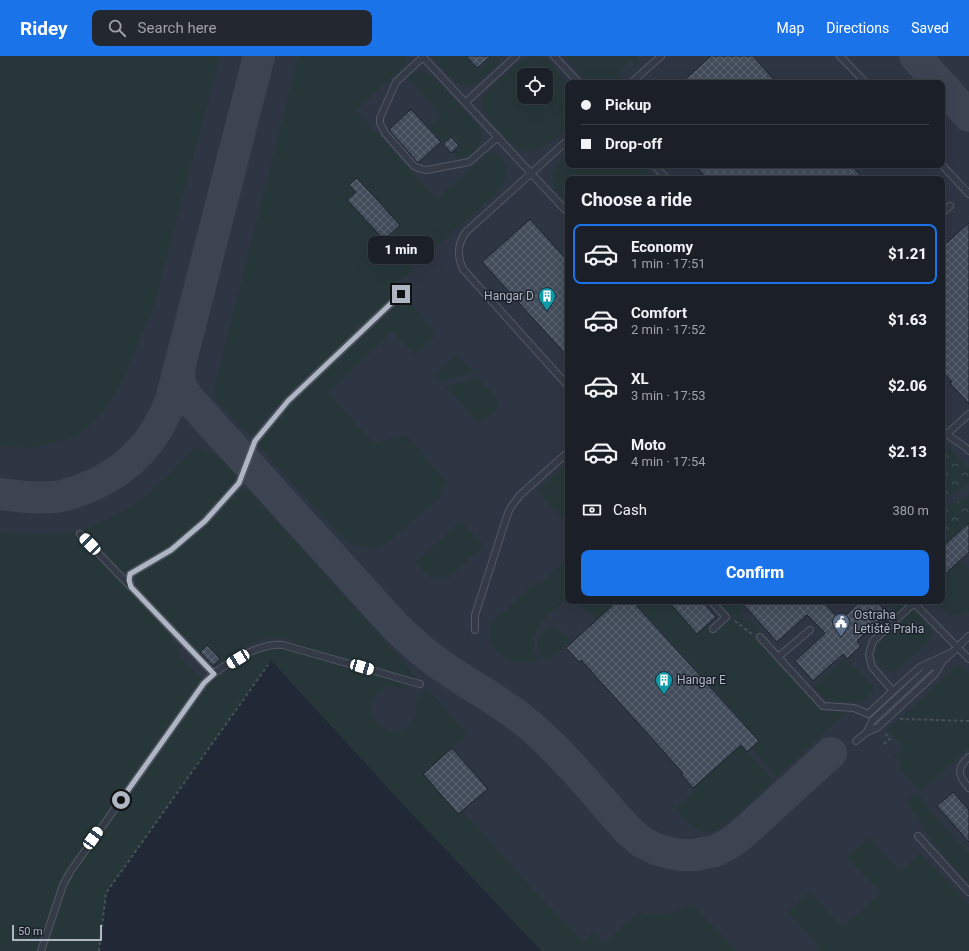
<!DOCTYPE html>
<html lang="en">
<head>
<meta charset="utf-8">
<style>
  :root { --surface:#1a1f28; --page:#232730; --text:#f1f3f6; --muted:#9fa2a8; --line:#383d45; --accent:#1a73e8 }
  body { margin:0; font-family:Roboto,sans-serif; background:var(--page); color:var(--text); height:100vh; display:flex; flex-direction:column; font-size:15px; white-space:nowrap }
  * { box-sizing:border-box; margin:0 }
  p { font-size:13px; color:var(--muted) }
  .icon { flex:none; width:22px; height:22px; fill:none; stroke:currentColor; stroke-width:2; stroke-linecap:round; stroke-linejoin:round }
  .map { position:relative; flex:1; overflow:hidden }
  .details { position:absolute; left:565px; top:120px; width:380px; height:428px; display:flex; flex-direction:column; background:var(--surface); border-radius:8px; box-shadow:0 4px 16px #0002,0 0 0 1px var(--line) }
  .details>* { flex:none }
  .hud { position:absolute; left:565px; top:24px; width:380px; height:88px; border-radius:8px; box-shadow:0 4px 16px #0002,0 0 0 1px var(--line); display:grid; align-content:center; height:88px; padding:0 16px; background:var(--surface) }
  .buttons { position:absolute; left:517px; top:12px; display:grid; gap:8px }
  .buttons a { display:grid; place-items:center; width:36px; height:36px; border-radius:8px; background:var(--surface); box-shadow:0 4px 16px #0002,0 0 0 1px var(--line); font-size:20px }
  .scale { position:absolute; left:12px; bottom:10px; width:90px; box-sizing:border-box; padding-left:4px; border:2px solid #afb6c3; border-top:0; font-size:11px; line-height:14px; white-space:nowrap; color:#afb6c3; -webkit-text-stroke:3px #1b202b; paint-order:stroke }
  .end { position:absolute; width:18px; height:18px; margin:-9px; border:5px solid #afb6c3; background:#111; box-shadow:0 0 0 2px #111 }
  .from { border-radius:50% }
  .bubble { position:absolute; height:28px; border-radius:8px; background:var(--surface); box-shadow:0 4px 16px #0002,0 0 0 1px var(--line); font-size:13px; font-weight:800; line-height:28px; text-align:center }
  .car { position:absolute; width:12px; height:24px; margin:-12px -6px; border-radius:5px; box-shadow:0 0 3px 1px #0007; background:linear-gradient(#fff 24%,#345 0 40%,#fff 0 76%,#345 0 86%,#fff 0) }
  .hud b { display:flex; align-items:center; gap:14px; height:38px; font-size:15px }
  .hud b+b { border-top:1px solid var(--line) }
  .hud i { width:10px; height:10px; background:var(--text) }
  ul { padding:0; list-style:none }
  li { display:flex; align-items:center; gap:12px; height:60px; margin:0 8px 6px; padding:0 8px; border:2px solid transparent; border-radius:8px }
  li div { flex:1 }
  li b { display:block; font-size:15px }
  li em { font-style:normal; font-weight:800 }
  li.current { border-color:var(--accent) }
  li>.icon { width:36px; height:36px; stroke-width:1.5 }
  h2 { padding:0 16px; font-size:18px; line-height:48px }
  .pay { display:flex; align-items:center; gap:10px; height:44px; padding:0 16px; font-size:15px }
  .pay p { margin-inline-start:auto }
  .action { display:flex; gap:8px; margin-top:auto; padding:8px 16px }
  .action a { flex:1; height:46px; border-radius:8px; background:var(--accent); color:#fff; font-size:16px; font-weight:800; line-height:46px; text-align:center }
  header { display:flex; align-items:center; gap:24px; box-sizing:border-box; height:56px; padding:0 20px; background:var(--accent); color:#fff }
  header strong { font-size:19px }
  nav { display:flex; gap:22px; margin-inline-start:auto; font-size:14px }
  .search { width:280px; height:36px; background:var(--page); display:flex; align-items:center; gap:10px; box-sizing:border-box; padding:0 14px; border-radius:8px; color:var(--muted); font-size:15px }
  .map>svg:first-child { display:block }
  .airport { fill:#2f3643; fill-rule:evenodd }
  .grass { fill:#273739; fill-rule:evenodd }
  .forest { fill:url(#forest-crowns) }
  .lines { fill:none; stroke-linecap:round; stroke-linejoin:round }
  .taxiway { stroke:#3c4452; stroke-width:32 }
  .building { fill:url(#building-cross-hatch); stroke:#1c222d }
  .service-casing { stroke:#525964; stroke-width:8 }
  .path { stroke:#435356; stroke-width:2; stroke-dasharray:3 3; stroke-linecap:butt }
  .service { stroke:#353b46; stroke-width:6 }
  .route { stroke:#afb6c3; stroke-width:5 }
  .labels { text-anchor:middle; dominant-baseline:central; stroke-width:3; stroke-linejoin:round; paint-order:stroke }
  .poi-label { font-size:12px; fill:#afb6c3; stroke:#1b202b; text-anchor:start }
</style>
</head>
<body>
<header>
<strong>Ridey</strong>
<div class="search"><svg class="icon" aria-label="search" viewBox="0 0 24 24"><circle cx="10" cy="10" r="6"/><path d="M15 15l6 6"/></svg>Search here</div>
<nav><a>Map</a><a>Directions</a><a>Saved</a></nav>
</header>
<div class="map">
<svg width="969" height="895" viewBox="0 0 969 895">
  <defs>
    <pattern id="forest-crowns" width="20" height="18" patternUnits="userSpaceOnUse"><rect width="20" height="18" fill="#273739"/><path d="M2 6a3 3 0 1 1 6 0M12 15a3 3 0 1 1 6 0" fill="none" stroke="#445254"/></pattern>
    <pattern id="building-cross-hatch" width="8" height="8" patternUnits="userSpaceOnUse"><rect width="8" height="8" fill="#434c5a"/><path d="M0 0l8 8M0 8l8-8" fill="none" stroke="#5c6470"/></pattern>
  </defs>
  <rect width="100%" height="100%" fill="#222936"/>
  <path class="airport" d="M0,0H969V895H542L415,761L271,604L106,837L99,895H0ZM524,19H546V41H524ZM568,27H942V109H568ZM568,123H942V545H568Z"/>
  <path class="grass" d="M0,0H220L154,250L118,335L95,365L76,381L57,386L29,392L0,390Z
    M298,0H406V6L400,14L356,54L437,143L481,104L482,98L495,97C513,109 507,124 495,138L422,204L394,174L363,130L347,144L383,184L385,182L390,187L393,183L410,202L407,206L413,213L395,228L400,235L273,355L251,381L217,345L213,337Z
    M431,0H465L478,15L494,0H497L499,3L498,7L478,26L472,30H467L456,27Z
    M529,0H542L545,2L568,27V71C551,86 533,106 511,87C506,82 501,76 496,71C491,65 482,58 482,49C482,46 482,42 484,40C487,33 522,2 529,0ZM524,19H546V41H524Z
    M563,0H637L639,7L615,27H591L586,24ZM631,5L634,9L620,22L617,18Z
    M415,16H423L434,21L480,72C487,88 468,112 453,97L456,93L459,96L461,94L459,91L461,88L452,78L443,86L429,70L441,59L407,21Z
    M568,97V109H643L655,123H568V148L554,132L552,117L563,102Z
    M404,241L435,276L434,281L414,299L392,276L328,336L374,387L406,379L447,426L440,439L441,440L387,488L371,494V492C361,490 350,489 343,482L257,389L291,347Z
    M454,301H460L473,316L441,326L434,319Z
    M478,321C483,327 501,342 498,350C496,355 483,364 479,368L446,331L448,330Z
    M193,391C216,395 222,403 237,420L235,425L221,443L196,471L162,496L127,515L121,516L86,479L84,473C95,468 107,464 118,458C147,443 169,417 191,395Z
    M568,411V468L537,434L562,412Z
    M242,434H249L403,605L417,623L293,588L294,584C270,578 258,583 237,596L239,599L224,608L221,605L211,612L143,538C138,533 134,525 137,518L178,492L210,465L231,440Z
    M461,465L484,490L448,522L428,521L415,506Z
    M0,476L44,479L75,476L168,576L178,591L181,602L202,623L66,815L60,829L38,895H0Z
    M568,503V541C552,557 523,576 538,602L536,606L510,605L505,603L489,586C493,580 488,573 492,566L535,527H542Z
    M961,504L969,514V556C955,565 941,555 932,545H942V521Z
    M577,545H617L596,564Z
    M635,545H668L697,578L707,569L715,577L730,563L759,585L822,655L847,656L777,721L752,692L758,685L743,668L744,666Z
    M717,545H737L744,553L740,558L748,566L751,564L762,577L758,581L731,560Z
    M890,545H905L906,549L897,559L887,548Z
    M911,554C917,555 930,570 932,575C933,579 931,582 929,585L894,616C883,616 874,604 877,593C878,587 883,587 883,579Z
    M552,571L561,574L572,586L569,587L547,606C545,603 541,599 539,595C535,585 541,573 552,571Z
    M279,591L411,628L405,633C396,630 387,629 379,636C355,658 393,692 411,667C417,660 417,652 415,644L427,633L468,678L423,718L458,758L462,755L582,886L593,876L604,887L639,856C659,862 675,858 692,847L736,895H542L415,761L271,604L106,837L99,895H45L65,835L79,809L207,631C220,617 240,601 258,595C264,593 272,592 279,591Z
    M845,602L849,606L850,605L873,630V636L861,646L827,645L814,631Z
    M959,607L969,618V664L902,661Z
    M899,664L969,666V692L920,736L899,713L901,707L894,700L903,692L887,673Z
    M741,689L773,725C760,736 727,771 713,775C709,777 703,775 698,774C689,770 682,760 676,753L692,738L691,737L695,734L694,731Z
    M914,738L920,740L931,756L969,797V828L933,787L906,745Z
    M869,781L900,815L921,797L969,849V895H816L820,891L787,856L810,836L843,871L880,837L847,801Z"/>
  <path class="forest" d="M946,388L969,412V427L960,435L952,436L942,446V391Z
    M969,438V467L942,491V457L954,446L961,445Z"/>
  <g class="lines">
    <path class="taxiway" d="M915,0L939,27
      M942,30L969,60
      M179,314L180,329L188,342L395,570C412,587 431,603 451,616C475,632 499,645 522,663C562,695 594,737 629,775L642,786L656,793L670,797L679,799H695L715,795L730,787L740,780L831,697
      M0,438C18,440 36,443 55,441C69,439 82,434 95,428C133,410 156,383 171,344L259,0"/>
  </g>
  <path class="building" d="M466,0H491L477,12Z
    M711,0H753L777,27H681Z
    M411,53L441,86L418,107L389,74Z
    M451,81L459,90L451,97L443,88Z
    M695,109H851L864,123H707Z
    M357,122L400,169L384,184L347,144L356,136L349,129Z
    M530,163L568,205V301L482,206Z
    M969,167V348L950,327L952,326L942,315V191Z
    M969,467V496L942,521V491Z
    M617,545H642L637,550L759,685L747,696L741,689L693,732L681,718L683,717L581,604L579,606L566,592Z
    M668,545H702L716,561L697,578Z
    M740,545H822L840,564L861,545H876L887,557L857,585L861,590L847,603L843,598L813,625L795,605L825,577L807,559L777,586Z
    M207,589L220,603L213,610L200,596Z
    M452,692L488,733L458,758L423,718Z
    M953,736L969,754V786L937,750Z"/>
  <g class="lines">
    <g class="service-casing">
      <path id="service" d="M422,0L568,157
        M554,0L579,27
        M840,0L866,27
        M423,1L396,26L380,62V67L385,77L414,110L421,113L427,114L469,106L498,81
        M631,27L661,0
        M466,46L516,0
        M568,84L466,176C457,188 457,200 463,213L568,330
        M654,109L667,123
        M942,109L969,138
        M942,157L950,150
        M942,375L965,391L969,395
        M947,378L969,358
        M80,478L130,530
        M711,545L726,561L713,573
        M912,545L969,603
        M914,547L873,585L869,598L872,611L893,635L920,611L952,596
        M475,574V559L508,457L511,451L520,439L568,396
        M810,574L778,601L823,650L854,652L868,658L893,635
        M760,581L778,601
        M214,618L131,531L129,524L130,518L171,494L205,465L239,427L255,385L288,345L401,238
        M867,676L872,665L929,612L942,606
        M856,685L867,676L878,671L935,618L942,606L969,580
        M969,701C956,712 958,720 969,732
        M918,780L969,836
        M41,895L63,829L70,816L204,627C221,609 258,587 283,589L420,628"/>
    </g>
    <path class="path" d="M396,182L419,207
      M735,565L752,578
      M900,663L969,665
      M884,688L890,683L884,676
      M99,895L106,837L268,609"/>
    <use href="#service" class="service"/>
  </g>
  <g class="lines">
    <path class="route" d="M121,744L204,627L214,618L131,531L129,524L130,518L171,494L205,465L239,427L255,385L288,345L401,238"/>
  </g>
  <defs>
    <g id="building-pin" transform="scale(0.9)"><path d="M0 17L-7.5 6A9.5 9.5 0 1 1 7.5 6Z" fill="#0f9aa8" stroke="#1b202b"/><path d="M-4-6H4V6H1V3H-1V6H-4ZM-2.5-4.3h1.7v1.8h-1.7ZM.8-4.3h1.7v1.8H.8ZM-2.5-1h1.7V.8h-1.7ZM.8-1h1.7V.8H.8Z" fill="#fff"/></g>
    <g id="civic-pin" transform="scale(0.9)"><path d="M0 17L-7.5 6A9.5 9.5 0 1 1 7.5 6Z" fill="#5c6f8a" stroke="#1b202b"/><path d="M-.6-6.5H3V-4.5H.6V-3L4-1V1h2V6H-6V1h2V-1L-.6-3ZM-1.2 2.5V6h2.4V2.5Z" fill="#fff"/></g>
  </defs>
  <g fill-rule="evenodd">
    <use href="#building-pin" x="547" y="240"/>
    <use href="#civic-pin" x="841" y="566"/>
    <use href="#building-pin" x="664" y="624"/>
  </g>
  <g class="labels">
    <g class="poi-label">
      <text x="534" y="240" text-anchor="end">Hangar D</text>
      <text x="854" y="559">Ostraha<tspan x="854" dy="14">Letiště Praha</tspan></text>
      <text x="677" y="624">Hangar E</text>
    </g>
  </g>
</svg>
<div class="buttons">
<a><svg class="icon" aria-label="locate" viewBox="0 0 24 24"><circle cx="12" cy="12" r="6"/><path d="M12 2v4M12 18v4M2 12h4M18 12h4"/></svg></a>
</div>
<div class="scale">50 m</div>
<i class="end from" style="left:121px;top:744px"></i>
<i class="end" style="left:401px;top:238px"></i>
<div class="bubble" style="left:368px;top:180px;width:66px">1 min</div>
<i class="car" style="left:90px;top:488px;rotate:316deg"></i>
<i class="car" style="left:238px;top:603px;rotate:239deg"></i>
<i class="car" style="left:362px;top:611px;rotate:106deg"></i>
<i class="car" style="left:93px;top:782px;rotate:35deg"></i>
<div class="hud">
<b><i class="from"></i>Pickup</b>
<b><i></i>Drop-off</b>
</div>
<section class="details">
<h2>Choose a ride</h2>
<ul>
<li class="current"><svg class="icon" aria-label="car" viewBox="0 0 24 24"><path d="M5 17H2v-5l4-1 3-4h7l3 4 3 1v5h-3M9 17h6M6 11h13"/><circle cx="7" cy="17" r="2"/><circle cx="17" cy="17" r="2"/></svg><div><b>Economy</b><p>1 min · 17:51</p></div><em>$1.21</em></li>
<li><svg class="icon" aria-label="car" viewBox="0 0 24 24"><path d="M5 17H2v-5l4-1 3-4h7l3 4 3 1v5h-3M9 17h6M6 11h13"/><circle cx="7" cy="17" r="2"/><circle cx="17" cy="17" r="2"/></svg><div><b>Comfort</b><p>2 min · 17:52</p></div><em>$1.63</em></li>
<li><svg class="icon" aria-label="car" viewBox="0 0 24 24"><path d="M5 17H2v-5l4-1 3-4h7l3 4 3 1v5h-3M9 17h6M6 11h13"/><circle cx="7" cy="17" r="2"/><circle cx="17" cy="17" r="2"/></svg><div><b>XL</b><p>3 min · 17:53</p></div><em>$2.06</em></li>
<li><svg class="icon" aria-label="car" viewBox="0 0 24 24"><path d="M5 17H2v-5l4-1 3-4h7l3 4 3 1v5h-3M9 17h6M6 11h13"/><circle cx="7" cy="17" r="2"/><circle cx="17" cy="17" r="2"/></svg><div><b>Moto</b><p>4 min · 17:54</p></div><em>$2.13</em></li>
</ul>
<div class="pay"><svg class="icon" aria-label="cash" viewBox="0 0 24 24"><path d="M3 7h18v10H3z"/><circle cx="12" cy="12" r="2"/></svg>Cash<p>380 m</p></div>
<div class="action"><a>Confirm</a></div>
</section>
</div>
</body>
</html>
